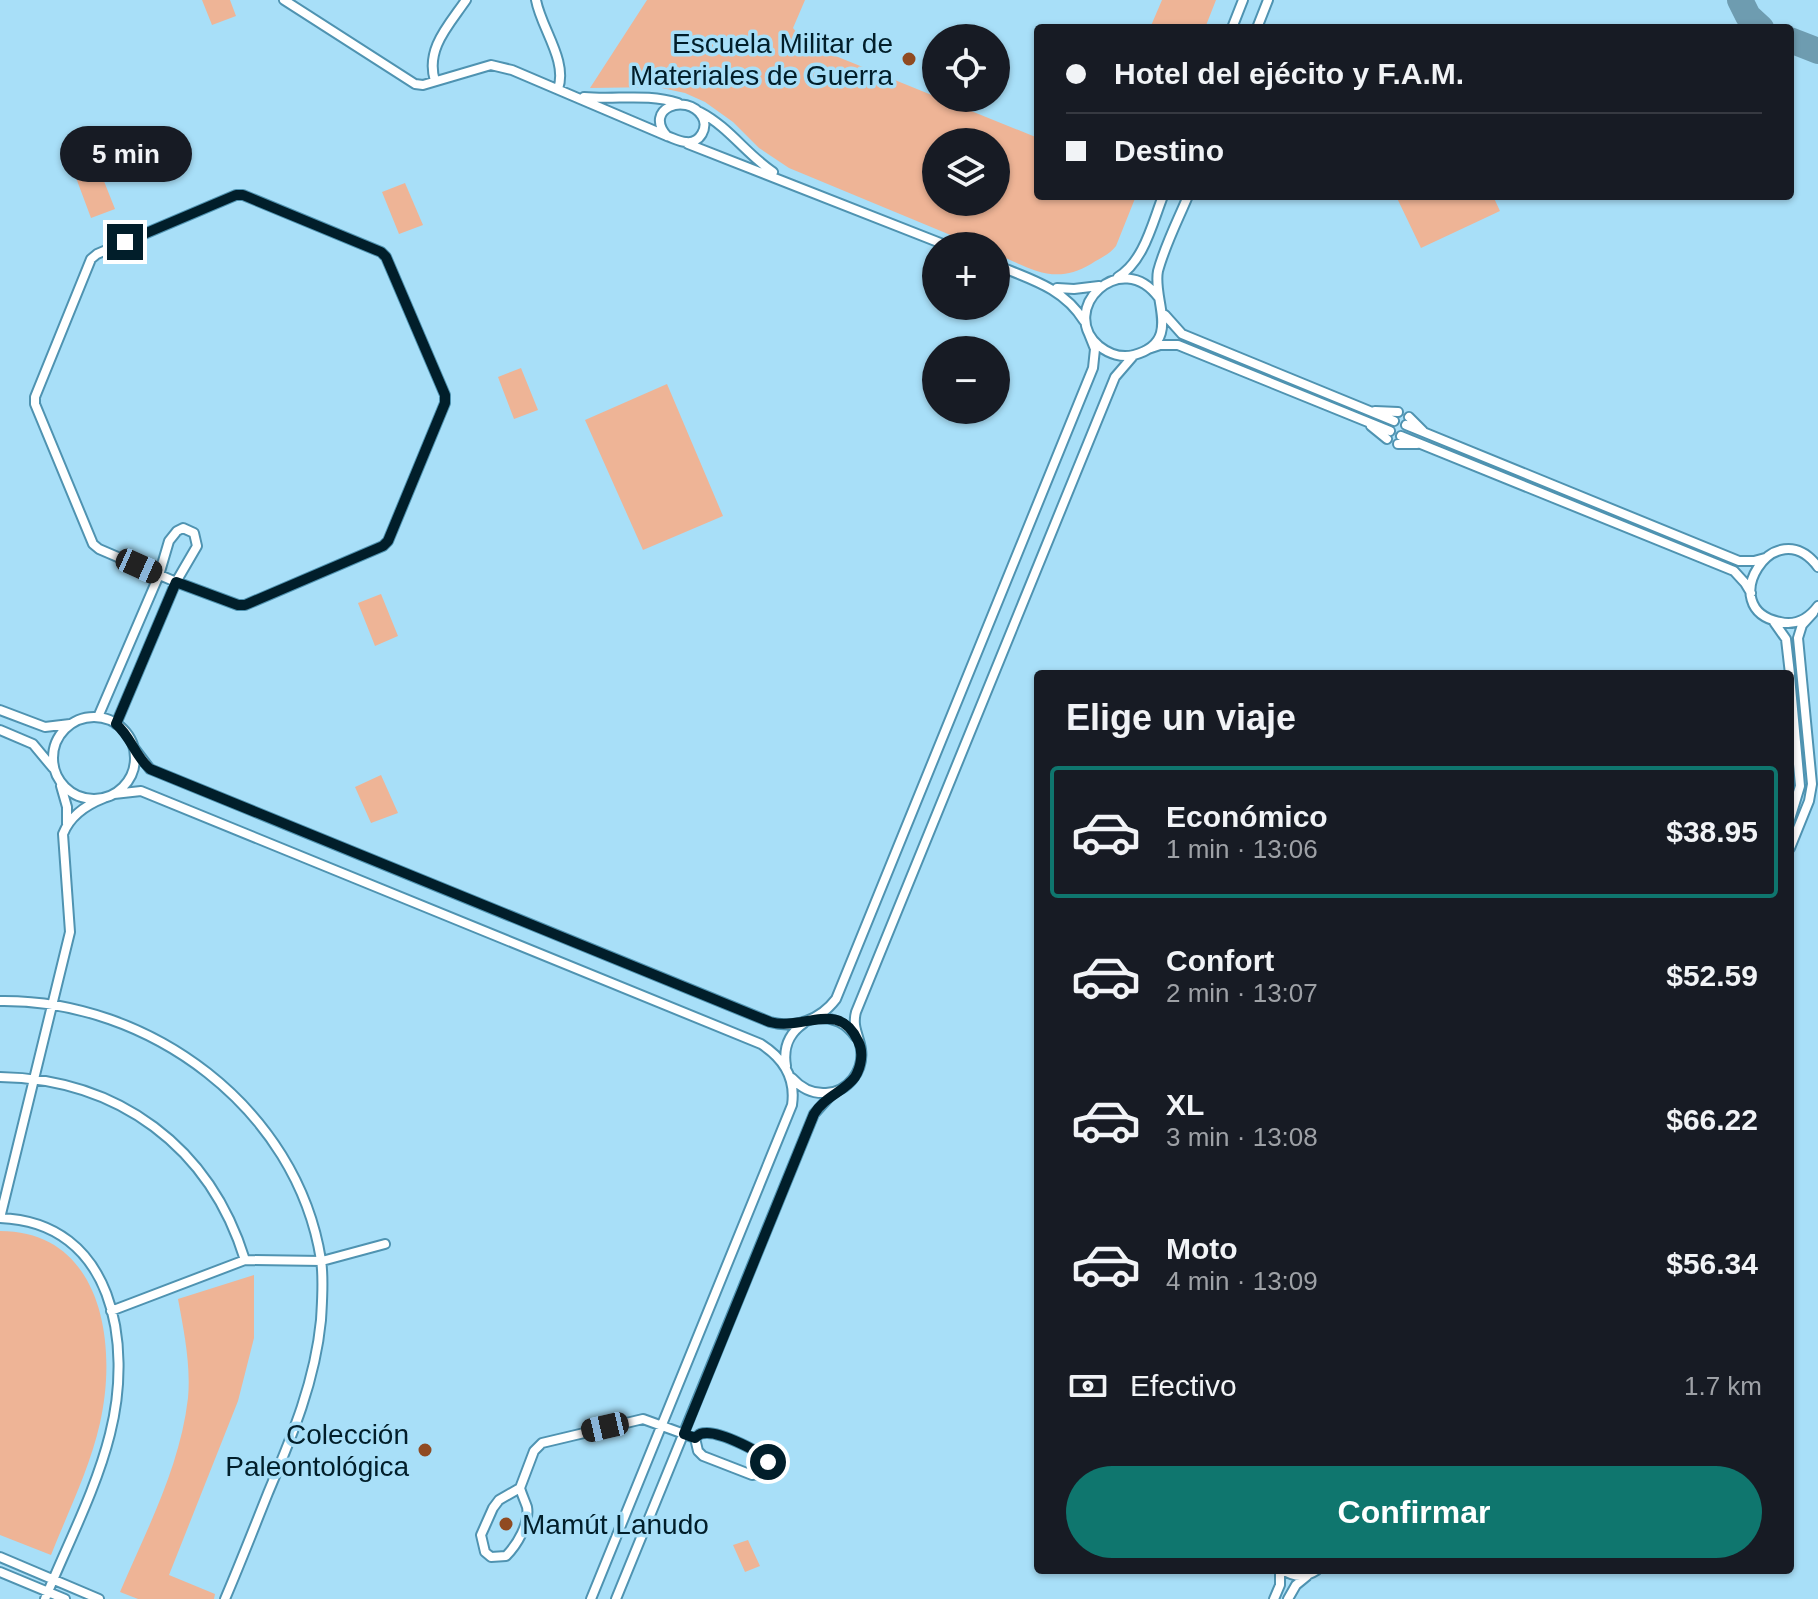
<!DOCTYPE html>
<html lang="es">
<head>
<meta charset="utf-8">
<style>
  :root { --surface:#171b24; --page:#20242c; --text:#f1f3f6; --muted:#9ea1a6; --line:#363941; --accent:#0f766e }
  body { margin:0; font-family:Arial,sans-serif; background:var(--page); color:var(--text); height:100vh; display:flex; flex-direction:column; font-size:30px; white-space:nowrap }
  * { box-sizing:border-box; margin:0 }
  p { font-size:26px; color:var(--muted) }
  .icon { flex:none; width:44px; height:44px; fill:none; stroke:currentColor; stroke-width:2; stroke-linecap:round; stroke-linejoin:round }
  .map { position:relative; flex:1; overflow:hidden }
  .panel { position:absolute; left:1034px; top:670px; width:760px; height:904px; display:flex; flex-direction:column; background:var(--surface); border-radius:8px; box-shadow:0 2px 6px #0004 }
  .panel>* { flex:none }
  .hud { position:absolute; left:1034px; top:24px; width:760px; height:176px; border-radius:8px; box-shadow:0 2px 6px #0004; display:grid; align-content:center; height:176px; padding:0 32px; background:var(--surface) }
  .tools { position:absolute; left:922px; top:24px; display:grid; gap:16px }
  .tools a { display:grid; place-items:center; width:88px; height:88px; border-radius:50%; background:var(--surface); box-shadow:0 2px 6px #0004; font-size:40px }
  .end { position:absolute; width:36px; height:36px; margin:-18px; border:10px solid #011e2a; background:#fff; box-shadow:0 0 0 4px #fff }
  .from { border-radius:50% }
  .bubble { position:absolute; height:56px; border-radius:28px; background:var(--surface); box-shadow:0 2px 6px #0004; font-size:26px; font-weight:600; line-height:56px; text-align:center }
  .car { position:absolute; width:24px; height:48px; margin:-24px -12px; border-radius:10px; box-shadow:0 0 6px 2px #0007; background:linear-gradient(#222 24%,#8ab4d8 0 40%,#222 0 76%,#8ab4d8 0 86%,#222 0) }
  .hud b { display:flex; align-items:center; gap:28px; height:76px; font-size:30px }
  .hud b+b { border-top:2px solid var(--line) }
  .hud i { width:20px; height:20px; background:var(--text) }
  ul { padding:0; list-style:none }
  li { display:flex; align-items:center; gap:24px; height:132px; margin:0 16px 12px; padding:0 16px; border:4px solid transparent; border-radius:8px }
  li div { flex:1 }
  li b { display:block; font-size:30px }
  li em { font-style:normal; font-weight:600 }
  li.selected { border-color:var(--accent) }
  li>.icon { width:72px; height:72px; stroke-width:1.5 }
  h2 { padding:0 32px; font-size:36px; line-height:96px }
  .pay { display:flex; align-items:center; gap:20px; height:88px; padding:0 32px; font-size:30px }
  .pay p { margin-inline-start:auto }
  .cta { display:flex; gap:16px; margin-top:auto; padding:16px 32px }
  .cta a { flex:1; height:92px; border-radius:48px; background:var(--accent); color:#fff; font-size:32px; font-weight:600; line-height:92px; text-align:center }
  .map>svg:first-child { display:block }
  .green { fill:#eeb496; fill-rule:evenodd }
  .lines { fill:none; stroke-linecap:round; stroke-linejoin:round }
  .taxiway { stroke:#6e9cb0; stroke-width:26 }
  .street-casing { stroke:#4f93b1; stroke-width:12 }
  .street { stroke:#fff; stroke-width:8 }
  .route { stroke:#011e2a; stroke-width:10 }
  .poi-dot { fill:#904a21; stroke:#a8dff8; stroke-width:3 }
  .labels { text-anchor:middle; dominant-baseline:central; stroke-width:7; stroke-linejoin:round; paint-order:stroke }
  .poi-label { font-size:28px; fill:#011e2a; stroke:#a8dff8; text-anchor:end }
</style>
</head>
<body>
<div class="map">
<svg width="1818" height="1599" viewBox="0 0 1818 1599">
  <rect width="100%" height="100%" fill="#a8dff8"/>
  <path class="green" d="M202,0H230L236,16L212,25Z
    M647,0H805L793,28L806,44L1038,138V196H1136L1116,246C1109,255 1100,258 1091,264C1054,286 1031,268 996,254V246H977L789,168L759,148L733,122L705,102L685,93L657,87L590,88ZM936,142H996V202H936Z
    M1162,0H1216L1205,28H1150Z
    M98,166L115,209L91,218L75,175Z
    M405,183L423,225L399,234L382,192Z
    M1396,196H1493L1500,211L1421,248Z
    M521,368L538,410L514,419L498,377Z
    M667,384L723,516L643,550L585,420Z
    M381,594L398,636L375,646L358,603Z
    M381,775L398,813L371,823L355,787Z
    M0,1231C102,1231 118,1344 100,1423C90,1468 68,1512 51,1555L0,1535Z
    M254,1275V1338L238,1401L169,1575L215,1594L214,1599H138L120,1592C147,1529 180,1467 188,1398C191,1366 184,1331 178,1299Z
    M748,1540L760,1566L745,1572L733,1545Z"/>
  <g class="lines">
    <path class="taxiway" d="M1740,0L1748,16L1761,28
      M1790,40L1818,51"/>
    <g class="street-casing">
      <path id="street" d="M284,0L415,84L423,85L491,65L512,70L667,136C673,138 680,142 686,142C700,144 709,127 702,116C686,92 643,109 667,136
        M536,0C541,28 568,61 558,89
        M1232,28L1243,0
        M1257,28L1268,0
        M435,81C425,49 449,25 466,0
        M584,97C616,100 647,93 678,103
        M700,112C729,127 746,154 773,172
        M688,144L948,246
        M236,195H243L381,252L386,257L445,395V403L388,541L383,546L245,605H238L176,582L99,549L93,544L35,404V397L91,259L97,254Z
        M996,265C1030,279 1064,288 1084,321
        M1118,277C1144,261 1152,224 1163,196
        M1057,288L1074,289L1099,286
        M1159,298C1121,246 1057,310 1099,346C1109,354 1122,358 1134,355C1183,342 1152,300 1158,271C1165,245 1178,220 1188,196
        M1165,315L1182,334L1394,421
        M1148,349L1160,345H1178L1390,431
        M1375,411L1398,412
        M1409,417L1423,431
        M1406,425L1739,561H1754L1765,558
        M1371,426L1387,439
        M1401,436L1734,571L1745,583L1751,593
        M1398,444H1417
        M1818,567C1775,509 1713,609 1780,622C1796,626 1809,618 1818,606
        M1774,622L1786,639L1790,674
        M1790,676L1800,786L1790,819
        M0,710L45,727L70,724
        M98,717L159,575L169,541L177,531L183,528L194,533L197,546L176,582L116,724
        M53 758a41 41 0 1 1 82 0a41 41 0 1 1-82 0Z
        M0,730L33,744L53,768
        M134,748L150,769L770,1022C795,1029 820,1020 836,999L1093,368L1095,349L1089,334
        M61,786L67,807V824
        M114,794L141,791L761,1044C783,1058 796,1078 792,1105L591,1599
        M1790,848L1809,801L1812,784L1798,638L1802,625L1813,613
        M0,1001C149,999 297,1108 321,1260C324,1279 322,1301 321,1320C315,1382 292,1436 268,1493C254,1528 240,1564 225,1599
        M816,1018C834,1017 846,1023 856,1037
        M786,1066C783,1048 788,1034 804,1023
        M0,1077C119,1079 210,1147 245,1260
        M792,1078C801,1088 812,1094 826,1093C848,1092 864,1071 861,1049C859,1035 852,1027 856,1012L1115,377L1134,355
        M111,1311L245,1260L322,1261L385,1244
        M520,1488C522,1495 525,1501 527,1507C530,1523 517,1545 506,1556L491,1557L485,1552L481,1535L493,1508L499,1500L520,1488L534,1451L542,1443L643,1419L695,1438L698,1451L703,1456L752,1475L765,1473L768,1462C762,1451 721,1433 707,1433C700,1433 700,1434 695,1438
        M0,1557L99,1599
        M1283,1570C1295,1578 1305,1578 1317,1570
        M0,1572L65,1599
        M45,1599C67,1545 96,1490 110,1434C133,1344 114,1222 0,1218L70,932L63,834C70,816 86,805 104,798
        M616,1599L814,1114L832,1094
        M1274,1599L1280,1585V1570
        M1288,1599L1296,1585L1307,1576"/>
    </g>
    <use href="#street" class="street"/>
  </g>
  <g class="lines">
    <path class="route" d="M125,242L236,195H243L381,252L386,257L445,395V403L388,541L383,546L245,605H238L176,582L116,724C131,737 135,756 150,769L770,1022C803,1031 839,999 858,1041C864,1052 861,1067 855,1077C844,1092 825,1096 814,1114L684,1434L695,1438C700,1434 700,1433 707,1433C721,1433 762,1451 768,1462"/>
  </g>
  <g class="poi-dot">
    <circle cx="909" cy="59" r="8"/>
    <circle cx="425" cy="1450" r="8"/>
    <circle cx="506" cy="1524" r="8"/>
  </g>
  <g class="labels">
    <g class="poi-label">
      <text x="893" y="43">Escuela Militar de<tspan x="893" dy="32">Materiales de Guerra</tspan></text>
      <text x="409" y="1434">Colección<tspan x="409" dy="32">Paleontológica</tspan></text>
      <text x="522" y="1524" text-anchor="start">Mamút Lanudo</text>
    </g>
  </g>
</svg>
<div class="tools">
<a><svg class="icon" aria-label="locate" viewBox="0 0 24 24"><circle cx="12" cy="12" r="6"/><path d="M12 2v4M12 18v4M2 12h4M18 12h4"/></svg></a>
<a><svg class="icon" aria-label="layers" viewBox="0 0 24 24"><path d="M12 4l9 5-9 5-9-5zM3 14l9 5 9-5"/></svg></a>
<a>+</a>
<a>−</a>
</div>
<i class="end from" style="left:768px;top:1462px"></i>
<i class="end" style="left:125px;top:242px"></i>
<div class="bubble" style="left:60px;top:126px;width:132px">5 min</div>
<i class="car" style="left:139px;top:566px;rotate:114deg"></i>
<i class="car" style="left:605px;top:1427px;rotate:257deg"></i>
<div class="hud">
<b><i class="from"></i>Hotel del ejécito y F.A.M.</b>
<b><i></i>Destino</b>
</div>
<section class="panel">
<h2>Elige un viaje</h2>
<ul>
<li class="selected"><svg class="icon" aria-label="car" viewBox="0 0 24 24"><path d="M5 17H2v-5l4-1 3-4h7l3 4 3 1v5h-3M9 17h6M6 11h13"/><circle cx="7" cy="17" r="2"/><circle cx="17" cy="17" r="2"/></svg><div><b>Económico</b><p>1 min · 13:06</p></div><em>$38.95</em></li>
<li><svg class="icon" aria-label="car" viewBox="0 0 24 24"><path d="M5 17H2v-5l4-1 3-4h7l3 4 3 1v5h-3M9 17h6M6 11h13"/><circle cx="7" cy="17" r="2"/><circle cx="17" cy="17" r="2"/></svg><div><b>Confort</b><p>2 min · 13:07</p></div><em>$52.59</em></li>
<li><svg class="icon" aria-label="car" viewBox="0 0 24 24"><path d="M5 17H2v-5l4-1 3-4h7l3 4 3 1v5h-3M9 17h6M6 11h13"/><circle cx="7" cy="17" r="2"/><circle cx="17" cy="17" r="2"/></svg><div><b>XL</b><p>3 min · 13:08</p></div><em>$66.22</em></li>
<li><svg class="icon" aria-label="car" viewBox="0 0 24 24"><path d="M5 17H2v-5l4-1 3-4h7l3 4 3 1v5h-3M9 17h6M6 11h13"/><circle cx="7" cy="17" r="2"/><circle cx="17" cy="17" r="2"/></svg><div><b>Moto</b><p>4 min · 13:09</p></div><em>$56.34</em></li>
</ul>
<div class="pay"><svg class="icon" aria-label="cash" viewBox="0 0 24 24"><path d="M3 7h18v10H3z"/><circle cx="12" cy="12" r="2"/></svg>Efectivo<p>1.7 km</p></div>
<div class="cta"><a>Confirmar</a></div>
</section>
</div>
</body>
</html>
